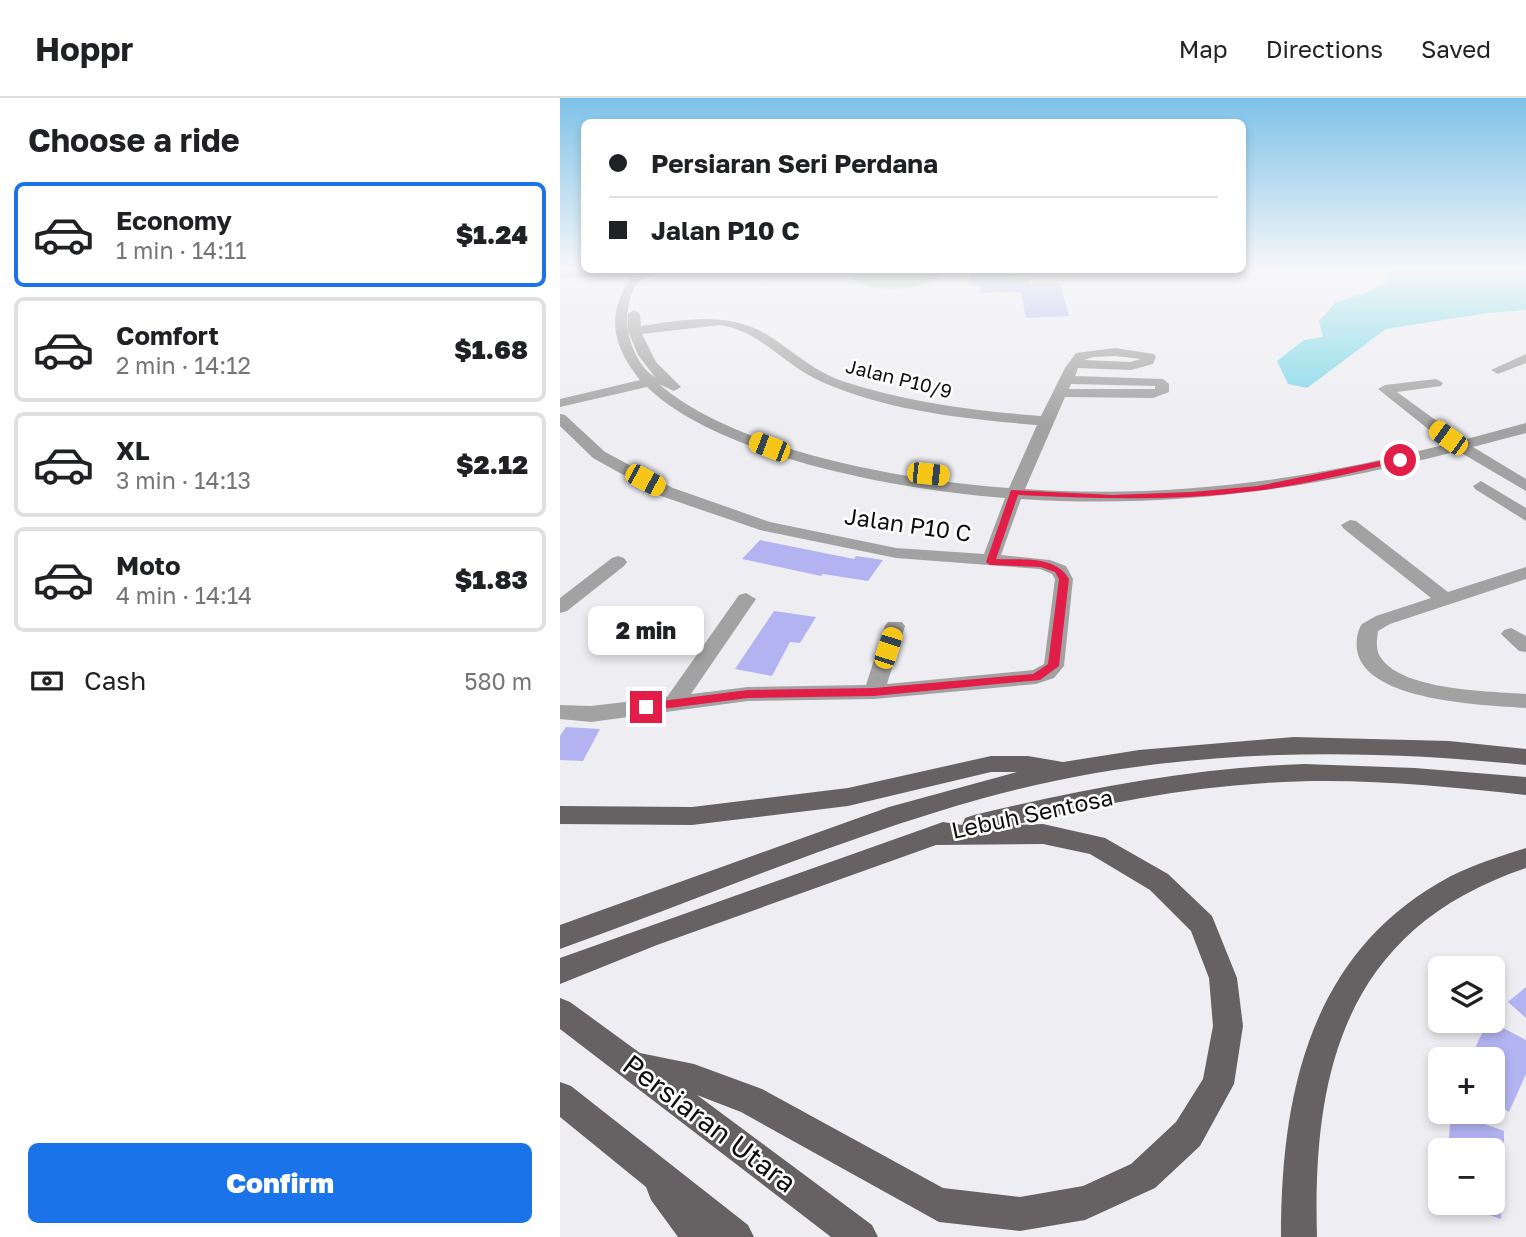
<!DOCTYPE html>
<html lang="en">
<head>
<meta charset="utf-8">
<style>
  :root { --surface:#fff; --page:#f2f2f2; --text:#202124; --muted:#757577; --line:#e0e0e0; --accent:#1a73e8 }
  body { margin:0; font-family:"Golos Text",sans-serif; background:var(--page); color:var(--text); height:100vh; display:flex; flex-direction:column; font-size:26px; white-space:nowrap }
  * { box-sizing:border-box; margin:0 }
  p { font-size:23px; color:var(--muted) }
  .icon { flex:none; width:38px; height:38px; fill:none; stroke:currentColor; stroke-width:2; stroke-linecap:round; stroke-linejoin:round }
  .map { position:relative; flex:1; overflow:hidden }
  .sheet { display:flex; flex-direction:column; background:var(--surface); width:560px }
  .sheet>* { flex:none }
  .guide { position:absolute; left:21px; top:21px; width:665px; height:154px; border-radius:10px; box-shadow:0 4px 10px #0003; display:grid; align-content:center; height:154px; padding:0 28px; background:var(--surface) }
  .controls { position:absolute; left:868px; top:858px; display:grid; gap:14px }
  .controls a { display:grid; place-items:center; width:77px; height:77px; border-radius:10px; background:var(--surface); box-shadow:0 4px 10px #0003; font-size:35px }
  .end { position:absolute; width:32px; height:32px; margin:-16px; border:9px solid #e11d48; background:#fff; box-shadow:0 0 0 4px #fff }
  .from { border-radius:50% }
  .bubble { position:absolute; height:49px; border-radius:10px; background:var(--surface); box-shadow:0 4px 10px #0003; font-size:23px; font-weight:800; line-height:49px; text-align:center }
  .car { position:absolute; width:21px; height:42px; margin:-21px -10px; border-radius:9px; box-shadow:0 0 5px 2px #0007; background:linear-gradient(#f5c518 24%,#345 0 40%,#f5c518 0 76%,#345 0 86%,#f5c518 0) }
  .guide b { display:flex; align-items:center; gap:24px; height:66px; font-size:26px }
  .guide b+b { border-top:2px solid var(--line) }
  .guide i { width:18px; height:18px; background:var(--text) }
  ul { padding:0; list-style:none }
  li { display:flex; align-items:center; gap:21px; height:105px; margin:0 14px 10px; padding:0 14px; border:4px solid var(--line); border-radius:10px }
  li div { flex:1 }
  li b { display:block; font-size:26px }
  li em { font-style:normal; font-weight:800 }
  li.current { border-color:var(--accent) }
  li>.icon { width:63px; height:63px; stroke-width:1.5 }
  h2 { padding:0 28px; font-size:32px; line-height:84px }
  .pay { display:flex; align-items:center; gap:18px; height:77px; padding:0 28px; font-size:26px }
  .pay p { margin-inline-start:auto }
  .action { display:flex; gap:14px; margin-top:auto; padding:14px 28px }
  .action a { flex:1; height:80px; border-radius:10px; background:var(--accent); color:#fff; font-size:28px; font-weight:800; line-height:80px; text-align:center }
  header { display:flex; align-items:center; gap:42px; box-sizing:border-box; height:98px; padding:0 35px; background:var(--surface); border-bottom:2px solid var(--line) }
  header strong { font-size:33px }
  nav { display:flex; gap:38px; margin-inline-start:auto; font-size:24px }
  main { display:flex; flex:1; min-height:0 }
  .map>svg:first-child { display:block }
  .green { fill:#9bcca1 }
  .water { fill:#7ed8e7 }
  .building { fill:#b4b3f2 }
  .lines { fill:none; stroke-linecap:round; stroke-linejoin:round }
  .minor { fill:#a3a2a2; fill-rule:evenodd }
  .major { fill:#666264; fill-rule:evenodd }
  .route { fill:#e11d48 }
  .labels { text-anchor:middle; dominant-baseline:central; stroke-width:5; stroke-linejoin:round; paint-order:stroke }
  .far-street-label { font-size:19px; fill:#0d0d0e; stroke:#fff }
  .street-label { font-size:23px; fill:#0d0d0e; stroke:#fff }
  .near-street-label { font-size:28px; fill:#0d0d0e; stroke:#fff }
</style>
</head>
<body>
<header>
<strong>Hoppr</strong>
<nav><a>Map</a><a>Directions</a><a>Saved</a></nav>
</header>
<main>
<section class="sheet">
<h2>Choose a ride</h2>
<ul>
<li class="current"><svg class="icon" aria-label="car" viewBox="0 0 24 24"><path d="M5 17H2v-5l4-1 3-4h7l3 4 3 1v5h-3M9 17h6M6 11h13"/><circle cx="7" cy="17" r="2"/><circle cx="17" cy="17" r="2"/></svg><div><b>Economy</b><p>1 min · 14:11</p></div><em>$1.24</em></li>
<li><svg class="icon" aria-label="car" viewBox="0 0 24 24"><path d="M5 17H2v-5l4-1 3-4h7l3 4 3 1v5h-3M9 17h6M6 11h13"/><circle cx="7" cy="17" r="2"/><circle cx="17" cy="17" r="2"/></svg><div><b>Comfort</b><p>2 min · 14:12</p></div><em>$1.68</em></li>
<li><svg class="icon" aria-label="car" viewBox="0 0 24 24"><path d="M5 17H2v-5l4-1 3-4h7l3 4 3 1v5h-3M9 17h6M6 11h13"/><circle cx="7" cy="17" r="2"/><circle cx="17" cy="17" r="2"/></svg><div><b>XL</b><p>3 min · 14:13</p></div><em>$2.12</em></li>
<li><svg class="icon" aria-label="car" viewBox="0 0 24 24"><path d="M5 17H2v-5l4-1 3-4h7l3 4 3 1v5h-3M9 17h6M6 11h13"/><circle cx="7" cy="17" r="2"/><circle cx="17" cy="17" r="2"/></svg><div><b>Moto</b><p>4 min · 14:14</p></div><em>$1.83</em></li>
</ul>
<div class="pay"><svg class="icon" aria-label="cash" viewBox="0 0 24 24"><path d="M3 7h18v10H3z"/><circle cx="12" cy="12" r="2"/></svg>Cash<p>580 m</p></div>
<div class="action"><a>Confirm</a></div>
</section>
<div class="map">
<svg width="966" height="1139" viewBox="0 0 966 1139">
  <rect width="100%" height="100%" fill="#eeeef2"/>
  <path class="green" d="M292,172H381V174C368,195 306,197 290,179Z"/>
  <path class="water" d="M828,169H966V212L928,215L826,231L747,290L728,286L717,263L744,242L763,239L759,223L775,205L812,192L828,182Z"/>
  <path class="building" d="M410,172H446L448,182L469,181L470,186L500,185L509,218L466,220L461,194L421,195L420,188H412Z
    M200,442L294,461L296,458L323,462L308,483L263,476L261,478L182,461Z
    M214,513L256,519L240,545L230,544L212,578L175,571Z
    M6,629L40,631L23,663L0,662V638Z
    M966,889V920L948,904Z
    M928,922L966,942V976L949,1014L933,1004V961H910Z
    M891,1014L944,1033V1052H888Z
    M898,1104H942L941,1121L898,1106Z"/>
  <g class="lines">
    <path class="minor" d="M79,172H90L95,177C92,179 88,179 84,180C68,187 66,219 68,233V216L74,212L80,216L81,228C128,221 172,212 214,241C236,256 256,274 282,283C346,304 414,313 481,318L505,270L516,255L555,250L594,256L596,259L593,266L571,272L518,270L515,278L603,281L609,286V294L593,300L505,299L465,391C609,401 748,382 887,346L818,291L825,287L876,281L883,285L881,288L837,294L903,342L966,325V335L913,349L966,381V393L898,353C752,391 613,411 461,401L441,457L490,462L506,468L513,481L504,568L494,580L476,586L314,601L188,603L31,624L0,621V607L31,608L107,599L179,497L186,495L196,501L131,596L188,589L306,587L325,528L328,524H342L345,528L327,586L473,572L484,566L495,481L492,476L480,471L336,460L200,432L101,398L33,360L0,328V316L5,317L45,354L113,390L210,424L336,450L424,456L445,400C345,393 160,360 87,289L0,309V301L80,282C53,248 45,218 71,180L0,179V173ZM160,227C201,233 225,268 262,284C327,313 406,321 477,327L449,390C347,383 178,354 99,286L114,293L121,289L96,264L82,236ZM68,233L78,257L95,279C81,271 71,250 68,233ZM555,258L581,261L570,264L524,262L533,259ZM511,286L595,288V291H509Z
      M966,256V265L938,276L931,272Z
      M921,383L966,410V423L915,391L913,388Z
      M790,422L796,423L888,494L966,469V481L830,526L818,533C817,541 815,552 821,560C844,593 929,593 966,596V610C926,607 805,604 797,552C796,543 797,533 802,526L816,518L871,500L784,431L781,427Z
      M58,458L64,460L67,464L64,468L7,513L0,515V500L52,460Z
      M951,530L966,538V554L959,553L941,536L944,532Z"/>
    <path class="major" d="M734,639L889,643L966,651V667C785,648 601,651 424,700C280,740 141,801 0,851V827L329,709L457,674H431L288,708L132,727L0,726V708L132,709L288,690L431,658H468L503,664L579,652Z
      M744,666L855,670L966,679V697C880,688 793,679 706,685C621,690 537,707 454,727L483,726L545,740L608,776L652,818L677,880L683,928L674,986L640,1048L595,1090L525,1122L460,1133L379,1124L181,1014L137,997L312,1127L318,1139H271L0,931V900L10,904L80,955L134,966L202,991L383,1090L460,1099L523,1088L571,1066L616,1024L643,981L653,928L649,880L631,833L590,792L530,756L483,746L376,747L97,847L0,886V860L383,724L402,727L405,720L414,717C523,691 632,670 744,666Z
      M966,750V770C788,830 752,968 757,1139H721C721,993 751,852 891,778C915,766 941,758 966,750Z
      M0,984L11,988L188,1127L194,1139H118L91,1102L86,1089L0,1019Z"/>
  </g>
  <linearGradient id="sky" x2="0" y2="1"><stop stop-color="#7dc2e8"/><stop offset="0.52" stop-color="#f7f7f9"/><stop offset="1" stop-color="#f7f7f9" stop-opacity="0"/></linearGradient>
  <rect width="966" height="328" fill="url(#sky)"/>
  <path class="route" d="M840,359L843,363C795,374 744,387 695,393C616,403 538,401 458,397L436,461C461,462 496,457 509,481L499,568L480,582L314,598L188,600L86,613L80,609L86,605L188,592L314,590L473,576L488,566L499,481L495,474L481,469L430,467L426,464L451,392L552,397L632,394L698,388Z"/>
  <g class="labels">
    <g class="far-street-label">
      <text transform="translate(339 280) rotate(14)">Jalan P10/9</text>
    </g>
    <g class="street-label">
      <text transform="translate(348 426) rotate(8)">Jalan P10 C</text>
      <text transform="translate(472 715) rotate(-12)">Lebuh Sentosa</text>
    </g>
    <g class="near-street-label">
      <text transform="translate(150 1025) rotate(37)">Persiaran Utara</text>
    </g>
  </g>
</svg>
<div class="controls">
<a><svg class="icon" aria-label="layers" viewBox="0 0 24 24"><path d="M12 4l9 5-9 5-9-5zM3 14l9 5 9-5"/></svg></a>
<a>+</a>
<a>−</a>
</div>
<i class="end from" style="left:840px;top:362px"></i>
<i class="end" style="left:86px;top:609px"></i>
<div class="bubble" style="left:28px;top:508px;width:116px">2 min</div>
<i class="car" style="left:888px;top:340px;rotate:306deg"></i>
<i class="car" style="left:209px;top:349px;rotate:291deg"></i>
<i class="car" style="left:368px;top:376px;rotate:96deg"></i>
<i class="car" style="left:85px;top:382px;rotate:118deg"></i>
<i class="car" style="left:328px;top:550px;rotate:18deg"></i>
<div class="guide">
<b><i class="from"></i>Persiaran Seri Perdana</b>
<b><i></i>Jalan P10 C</b>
</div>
</div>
</main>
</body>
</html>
